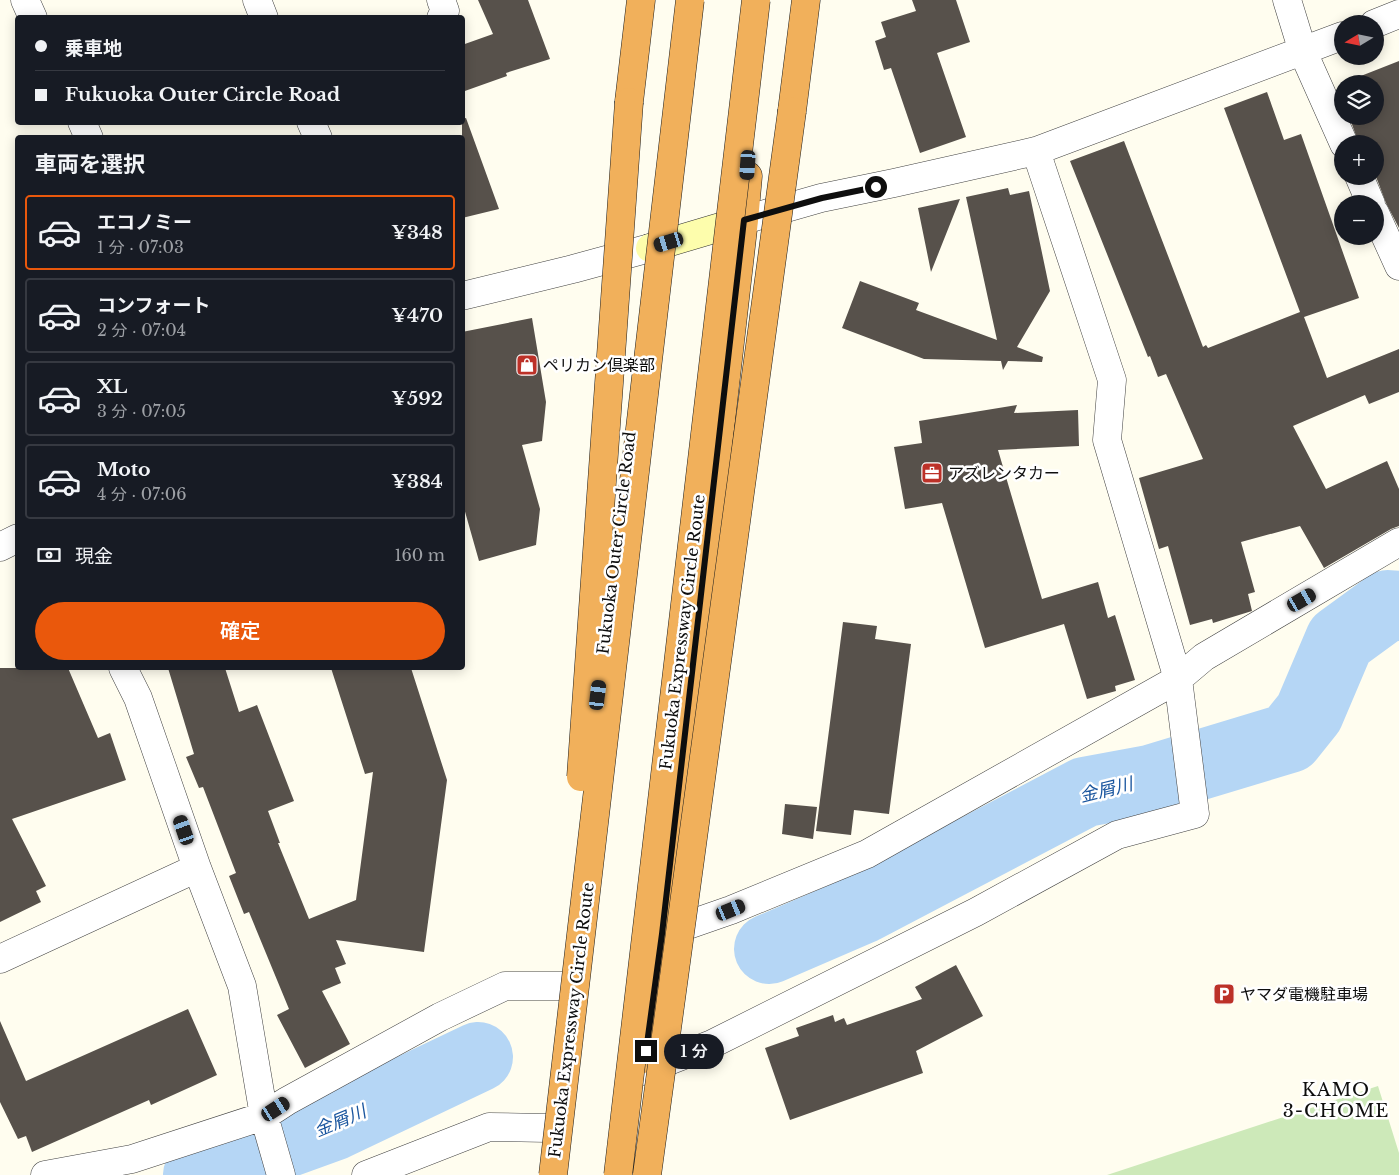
<!DOCTYPE html>
<html lang="ja">
<head>
<meta charset="utf-8">
<style>
  :root { --surface:#171b24; --page:#20242c; --text:#f1f3f6; --muted:#9ea1a6; --line:#363941; --accent:#ea580c }
  body { margin:0; font-family:"Libre Baskerville","Noto Sans JP",serif; background:var(--page); color:var(--text); height:100vh; display:flex; flex-direction:column; font-size:19px; white-space:nowrap }
  * { box-sizing:border-box; margin:0 }
  p { font-size:16px; color:var(--muted) }
  .icon { flex:none; width:28px; height:28px; fill:none; stroke:currentColor; stroke-width:2; stroke-linecap:round; stroke-linejoin:round }
  .map { position:relative; flex:1; overflow:hidden }
  .side { position:absolute; left:15px; top:135px; width:450px; height:535px; display:flex; flex-direction:column; background:var(--surface); border-radius:5px; box-shadow:0 2px 12px #0003 }
  .side>* { flex:none }
  .guide { position:absolute; left:15px; top:15px; width:450px; height:110px; border-radius:5px; box-shadow:0 2px 12px #0003; display:grid; align-content:center; height:110px; padding:0 20px; background:var(--surface) }
  .needle { width:32px; rotate:260deg }
  .fabs { position:absolute; left:1334px; top:15px; display:grid; gap:10px }
  .fabs a { display:grid; place-items:center; width:50px; height:50px; border-radius:50%; background:var(--surface); box-shadow:0 2px 12px #0003; font-size:25px }
  .end { position:absolute; width:22px; height:22px; margin:-11px; border:6px solid #0e0e0e; background:#fff; box-shadow:0 0 0 2px #fff }
  .from { border-radius:50% }
  .bubble { position:absolute; height:35px; border-radius:18px; background:var(--surface); box-shadow:0 2px 12px #0003; font-size:16px; font-weight:600; line-height:35px; text-align:center }
  .car { position:absolute; width:15px; height:30px; margin:-15px -8px; border-radius:6px; box-shadow:0 0 4px 1px #0007; background:linear-gradient(#222 24%,#8ab4d8 0 40%,#222 0 76%,#8ab4d8 0 86%,#222 0) }
  .guide b { display:flex; align-items:center; gap:18px; height:48px; font-size:19px }
  .guide b+b { border-top:1px solid var(--line) }
  .guide i { width:12px; height:12px; background:var(--text) }
  ul { padding:0; list-style:none }
  li { display:flex; align-items:center; gap:15px; height:75px; margin:0 10px 8px; padding:0 10px; border:2px solid var(--line); border-radius:5px }
  li div { flex:1 }
  li b { display:block; font-size:19px }
  li em { font-style:normal; font-weight:600 }
  li.active { border-color:var(--accent) }
  li>.icon { width:45px; height:45px; stroke-width:1.5 }
  h2 { padding:0 20px; font-size:22px; line-height:60px }
  .pay { display:flex; align-items:center; gap:12px; height:55px; padding:0 20px; font-size:19px }
  .pay p { margin-inline-start:auto }
  .button { display:flex; gap:10px; margin-top:auto; padding:10px 20px }
  .button a { flex:1; height:58px; border-radius:30px; background:var(--accent); color:#fff; font-size:20px; font-weight:600; line-height:58px; text-align:center }
  .map>svg:first-child { display:block }
  .green { fill:#cde9b9 }
  .lines { fill:none; stroke-linecap:round; stroke-linejoin:round }
  .river { stroke:#b5d6f5; stroke-width:70 }
  .building { fill:#57514b }
  .street-casing { stroke:#414141; stroke-width:29 }
  .secondary-casing { stroke:#303030; stroke-width:29 }
  .highway-casing { stroke:#1f1f1f; stroke-width:29 }
  .street { stroke:#fff; stroke-width:28 }
  .secondary { stroke:#fdfdac; stroke-width:28 }
  .highway { stroke:#f1b05b; stroke-width:28 }
  .highway-bridge-casing { stroke:#1f1f1f; stroke-width:29; stroke-linecap:butt }
  .highway-bridge { stroke:#f1b05b; stroke-width:28 }
  .route { stroke:#0e0e0e; stroke-width:6 }
  .labels { text-anchor:middle; dominant-baseline:central; stroke-width:5; stroke-linejoin:round; paint-order:stroke }
  .poi-label { font-size:16px; fill:#0e0e0e; stroke:#fff; text-anchor:start }
  .street-label { font-size:16px; fill:#0e0e0e; stroke:#fff }
  .water-label { font-size:18px; font-style:italic; fill:#19559e; stroke:#fff }
  .neighbourhood-label { font-size:18px; letter-spacing:1px; fill:#0e0e0e; stroke:#fff }
</style>
</head>
<body>
<div class="map">
<svg width="1399" height="1175" viewBox="0 0 1399 1175">
  <rect width="100%" height="100%" fill="#fffdef"/>
  <path class="green" d="M1378,1086L1399,1153V1175H1107Z"/>
  <g class="lines">
    <path class="river" d="M769,949L864,908L1085,792L1150,780L1289,738L1309,713L1340,640L1388,605L1399,606
      M198,1175L335,1125L478,1057"/>
  </g>
  <path class="building" d="M478,0H528L550,59L506,73L507,76L462,92V45L493,34Z
    M912,0H956L970,42L937,53L966,137L920,153L891,68L884,70L875,41L886,37L881,22L916,11Z
    M1399,61V228L1386,203L1375,174V144H1359L1349,116H1375V84L1343,83Z
    M1267,92L1284,140L1301,134L1359,298L1304,317L1327,378L1399,349V392L1369,404L1365,395L1293,426L1326,489L1387,461L1399,489V526L1391,529L1324,568L1300,526L1241,542L1255,592L1248,594L1252,611L1213,623L1212,619L1190,625L1168,546L1159,549L1139,478L1203,459L1166,374L1158,377L1150,356L1148,357L1070,161L1124,141L1203,347L1206,345L1208,348L1300,312L1224,108Z
    M466,118L499,209L462,218V119Z
    M1008,188L1010,195L1029,191L1050,291L1017,347L1043,357L1042,362L1008,361L1003,370L1001,361L924,359L842,328L860,281L919,303L916,310L997,340L966,197Z
    M960,199L931,272L918,208Z
    M532,318L546,402L542,441L522,445L540,509L536,545L479,561L462,501V332Z
    M1017,405L1014,413L1078,410L1079,446L998,450L1042,599L1098,582L1108,618L1115,615L1135,680L1115,686L1116,691L1087,699L1064,624L985,648L942,503L905,509L894,447L922,443L919,421Z
    M843,622L877,626L875,639L911,644L889,814L854,810L851,835L816,831Z
    M0,668H68L98,738L110,733L126,780L12,819L46,886L36,891L41,902L0,922Z
    M168,668H225L239,712L257,705L294,801L268,811L280,843H278L309,919L356,900L373,772L365,774L331,668H411L447,780L424,952L336,940L346,964L335,968L341,983L322,991L350,1044L305,1068L277,1015L289,1009L249,912L244,914L229,876L236,873L203,787L199,788L186,757L194,754Z
    M785,804L817,807L813,839L782,834Z
    M956,965L983,1016L916,1051L923,1073L790,1120L765,1048L799,1036L796,1028L833,1015L835,1022L844,1018L847,1025L922,999L915,987Z
    M188,1009L217,1075L151,1105L149,1100L32,1152L26,1136L18,1139L0,1102V1021L26,1081Z"/>
  <g class="lines">
    <g class="street-casing">
      <path id="street" d="M25,0L33,18
        M257,0L264,18
        M441,0L445,11L441,18
        M1287,0L1303,52L1344,144
        M1374,24L1399,14
        M82,122L89,138
        M311,122L318,138
        M1359,176L1371,204
        M1375,213L1399,266
        M744,220L821,198L894,183L1036,151L1342,36
        M462,296L573,269L650,248
        M0,547L18,538
        M123,668L138,698L197,868L242,986L264,1116L281,1175
        M662,934L731,910L867,854L1178,679L1204,657L1399,542
        M0,959L197,868
        M643,1071L712,1044L976,912L1117,835L1195,814L1178,679L1107,440L1112,380L1036,151
        M45,1175L132,1159L264,1116L287,1101L440,1017L505,986H564
        M366,1175L489,1127L547,1128"/>
    </g>
    <g class="secondary-casing">
      <path id="secondary" d="M650,248L744,220"/>
    </g>
    <g class="highway-casing">
      <path id="highway" d="M629,102L641,0
        M792,111L806,0
        M644,1059L662,934L744,220L748,176"/>
    </g>
    <use href="#street" class="street"/>
    <use href="#secondary" class="secondary"/>
    <use href="#highway" class="highway"/>
    <g class="highway-bridge-casing">
      <path id="highway-bridge" d="M581,777L629,102
        M553,1175L690,0
        M618,1175L756,0
        M647,1175L792,111"/>
    </g>
    <use href="#highway-bridge" class="highway-bridge"/>
  </g>
  <g class="lines">
    <path class="route" d="M646,1051L662,934L744,220L822,198L876,187"/>
  </g>
  <defs>
    <g id="shop-square" transform="scale(1.125)"><rect x="-9" y="-9" width="18" height="18" rx="4" fill="#bc3128" stroke="#fff"/><path d="M-5-2.5h2.3a2.7 3.5 0 0 1 5.4 0H5L5.5 6h-11ZM-1.5-2.5h3a1.5 2.3 0 0 0-3 0Z" fill="#fff"/></g>
    <g id="office-square" transform="scale(1.125)"><rect x="-9" y="-9" width="18" height="18" rx="4" fill="#bc3128" stroke="#fff"/><path d="M-6-3h4V-5.5h4V-3h4V5H-6ZM-1-4.5V-3h2v-1.5ZM-6 0V1H6V0Z" fill="#fff"/></g>
    <g id="parking-square" transform="scale(1.125)"><rect x="-9" y="-9" width="18" height="18" rx="4" fill="#bc3128" stroke="#fff"/><path d="M-3.5-5.5H1a3.5 3.5 0 0 1 0 7H-1V5.5H-3.5ZM-1-3.4V-.6H.8a1.4 1.4 0 0 0 0-2.8Z" fill="#fff"/></g>
  </defs>
  <g fill-rule="evenodd">
    <use href="#shop-square" x="527" y="365"/>
    <use href="#office-square" x="932" y="473"/>
    <use href="#parking-square" x="1224" y="994"/>
  </g>
  <g class="labels">
    <g class="poi-label">
      <text x="543" y="365">ペリカン倶楽部</text>
      <text x="948" y="473">アズレンタカー</text>
      <text x="1240" y="994">ヤマダ電機駐車場</text>
    </g>
    <g class="street-label">
      <text transform="translate(616 543) rotate(-83)">Fukuoka Outer Circle Road</text>
      <text transform="translate(682 632) rotate(-83)">Fukuoka Expressway Circle Route</text>
      <text transform="translate(571 1020) rotate(-83)">Fukuoka Expressway Circle Route</text>
    </g>
    <g class="water-label">
      <text transform="translate(1106 790) rotate(-14)">金屑川</text>
      <text transform="translate(340 1121) rotate(-23)">金屑川</text>
    </g>
    <g class="neighbourhood-label">
      <text x="1336" y="1090">KAMO<tspan x="1336" dy="21">3-CHOME</tspan></text>
    </g>
  </g>
</svg>
<div class="fabs">
<a><svg class="needle" viewBox="-14 -14 28 28"><path d="M0-13l5 13h-10z" fill="#e53935"/><path d="M0 13l5-13h-10z" fill="#9ea1a6"/></svg></a>
<a><svg class="icon" aria-label="layers" viewBox="0 0 24 24"><path d="M12 4l9 5-9 5-9-5zM3 14l9 5 9-5"/></svg></a>
<a>+</a>
<a>−</a>
</div>
<i class="end from" style="left:876px;top:187px"></i>
<i class="end" style="left:646px;top:1051px"></i>
<div class="bubble" style="left:664px;top:1034px;width:60px">1 分</div>
<i class="car" style="left:748px;top:165px;rotate:184deg"></i>
<i class="car" style="left:669px;top:242px;rotate:253deg"></i>
<i class="car" style="left:1302px;top:600px;rotate:60deg"></i>
<i class="car" style="left:598px;top:695px;rotate:7deg"></i>
<i class="car" style="left:184px;top:830px;rotate:341deg"></i>
<i class="car" style="left:731px;top:910px;rotate:68deg"></i>
<i class="car" style="left:276px;top:1109px;rotate:57deg"></i>
<div class="guide">
<b><i class="from"></i>乗車地</b>
<b><i></i>Fukuoka Outer Circle Road</b>
</div>
<section class="side">
<h2>車両を選択</h2>
<ul>
<li class="active"><svg class="icon" aria-label="car" viewBox="0 0 24 24"><path d="M5 17H2v-5l4-1 3-4h7l3 4 3 1v5h-3M9 17h6M6 11h13"/><circle cx="7" cy="17" r="2"/><circle cx="17" cy="17" r="2"/></svg><div><b>エコノミー</b><p>1 分 · 07:03</p></div><em>¥348</em></li>
<li><svg class="icon" aria-label="car" viewBox="0 0 24 24"><path d="M5 17H2v-5l4-1 3-4h7l3 4 3 1v5h-3M9 17h6M6 11h13"/><circle cx="7" cy="17" r="2"/><circle cx="17" cy="17" r="2"/></svg><div><b>コンフォート</b><p>2 分 · 07:04</p></div><em>¥470</em></li>
<li><svg class="icon" aria-label="car" viewBox="0 0 24 24"><path d="M5 17H2v-5l4-1 3-4h7l3 4 3 1v5h-3M9 17h6M6 11h13"/><circle cx="7" cy="17" r="2"/><circle cx="17" cy="17" r="2"/></svg><div><b>XL</b><p>3 分 · 07:05</p></div><em>¥592</em></li>
<li><svg class="icon" aria-label="car" viewBox="0 0 24 24"><path d="M5 17H2v-5l4-1 3-4h7l3 4 3 1v5h-3M9 17h6M6 11h13"/><circle cx="7" cy="17" r="2"/><circle cx="17" cy="17" r="2"/></svg><div><b>Moto</b><p>4 分 · 07:06</p></div><em>¥384</em></li>
</ul>
<div class="pay"><svg class="icon" aria-label="cash" viewBox="0 0 24 24"><path d="M3 7h18v10H3z"/><circle cx="12" cy="12" r="2"/></svg>現金<p>160 m</p></div>
<div class="button"><a>確定</a></div>
</section>
</div>
</body>
</html>
